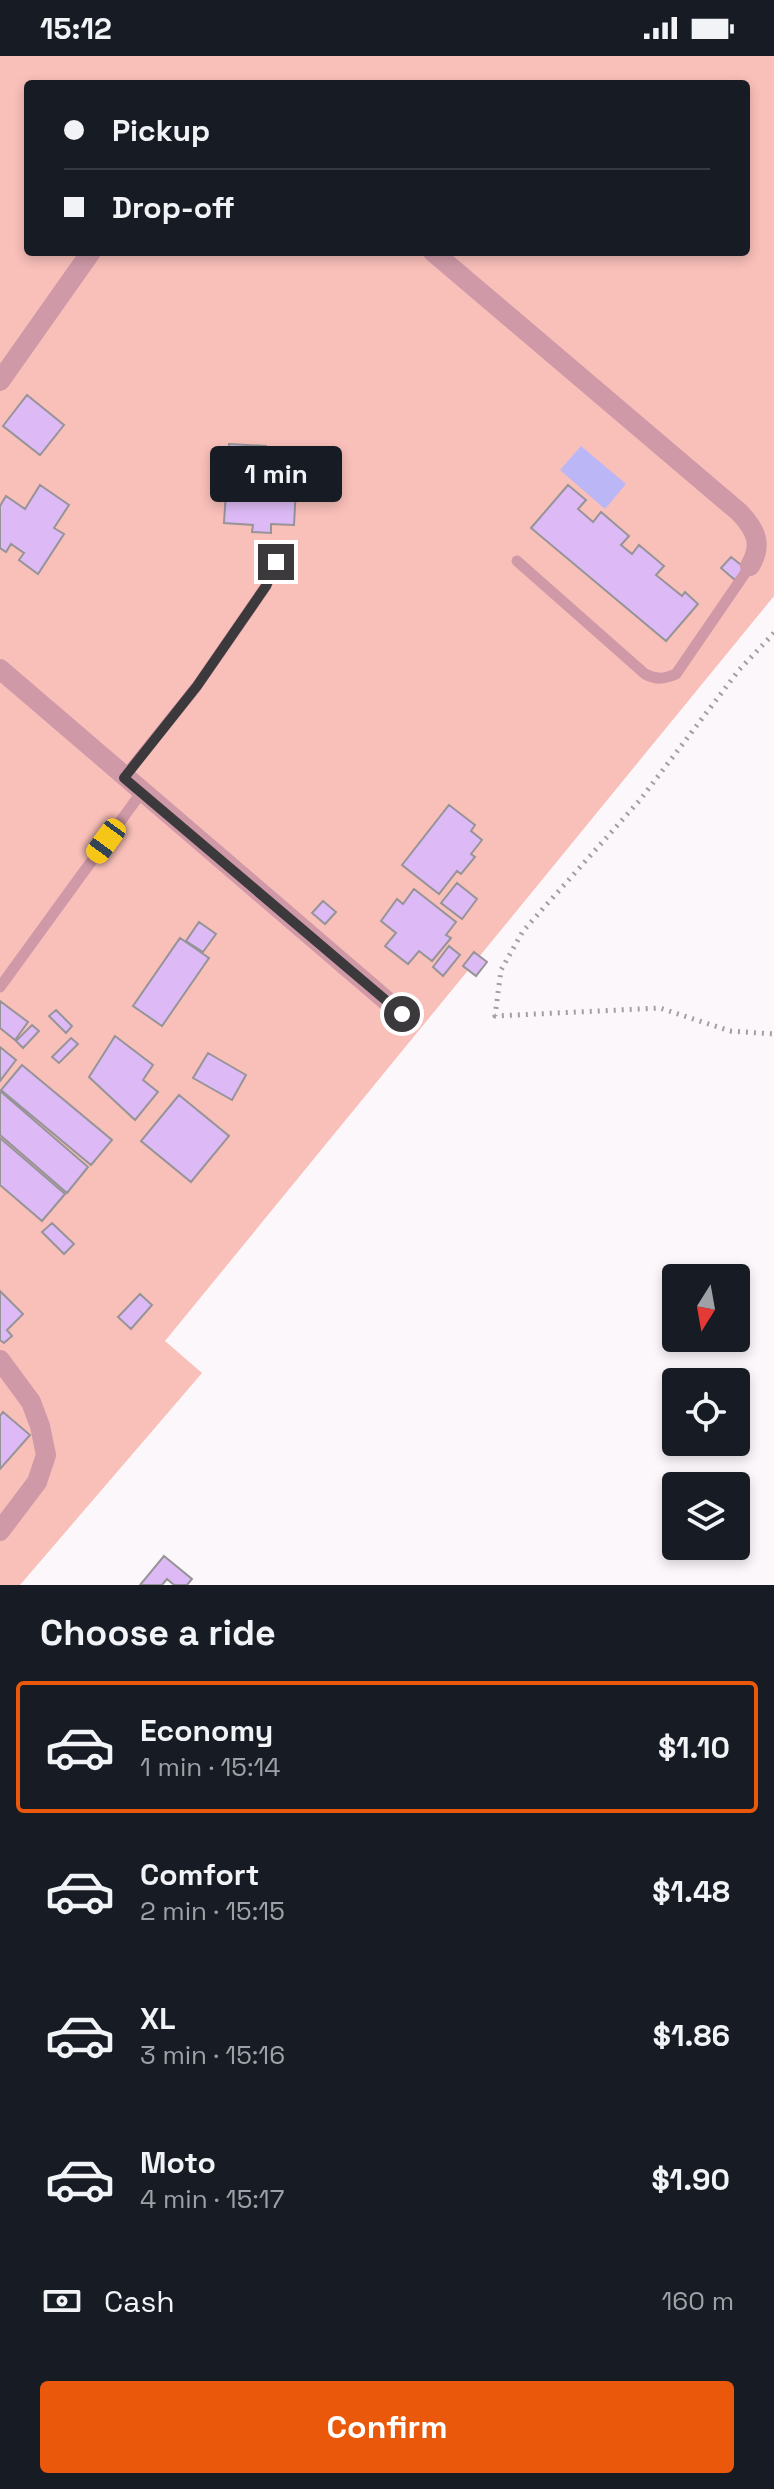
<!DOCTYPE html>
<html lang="en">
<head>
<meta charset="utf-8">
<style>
  :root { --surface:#171b24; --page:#20242c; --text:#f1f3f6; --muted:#9ea1a6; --line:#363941; --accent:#ea580c }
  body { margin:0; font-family:"Space Grotesk",sans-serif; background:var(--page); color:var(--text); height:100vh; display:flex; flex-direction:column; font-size:30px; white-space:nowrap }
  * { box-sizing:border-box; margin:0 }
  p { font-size:26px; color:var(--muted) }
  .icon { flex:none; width:44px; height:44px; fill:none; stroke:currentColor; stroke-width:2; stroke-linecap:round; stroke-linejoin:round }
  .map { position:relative; height:1529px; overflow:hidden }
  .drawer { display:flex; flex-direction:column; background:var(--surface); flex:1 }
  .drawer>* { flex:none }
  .guide { position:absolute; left:24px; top:24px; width:726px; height:176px; border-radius:8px; box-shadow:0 4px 12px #0003; display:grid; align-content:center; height:176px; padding:0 40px; background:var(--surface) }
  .needle { width:52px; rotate:191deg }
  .buttons { position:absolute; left:662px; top:1208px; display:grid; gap:16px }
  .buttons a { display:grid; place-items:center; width:88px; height:88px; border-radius:8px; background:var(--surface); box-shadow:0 4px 12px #0003; font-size:40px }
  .end { position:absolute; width:36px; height:36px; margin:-18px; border:10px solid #3b393b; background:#fff; box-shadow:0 0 0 4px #fff }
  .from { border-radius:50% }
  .bubble { position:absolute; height:56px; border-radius:8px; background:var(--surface); box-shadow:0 4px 12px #0003; font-size:26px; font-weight:800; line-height:56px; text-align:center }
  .car { position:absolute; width:24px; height:48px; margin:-24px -12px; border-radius:10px; box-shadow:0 0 6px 2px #0007; background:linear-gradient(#f5c518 24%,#345 0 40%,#f5c518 0 76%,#345 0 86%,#f5c518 0) }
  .guide b { display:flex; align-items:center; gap:28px; height:76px; font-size:30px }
  .guide b+b { border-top:2px solid var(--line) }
  .guide i { width:20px; height:20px; background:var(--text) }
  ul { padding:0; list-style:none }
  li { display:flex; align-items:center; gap:24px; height:132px; margin:0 16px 12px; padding:0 24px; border:4px solid transparent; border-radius:8px }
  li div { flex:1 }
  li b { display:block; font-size:30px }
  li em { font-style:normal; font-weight:800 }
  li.on { border-color:var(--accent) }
  li>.icon { width:72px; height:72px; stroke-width:1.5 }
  h2 { padding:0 40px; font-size:36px; line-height:96px }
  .pay { display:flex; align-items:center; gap:20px; height:88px; padding:0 40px; font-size:30px }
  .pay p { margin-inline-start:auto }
  .primary-button { display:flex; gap:16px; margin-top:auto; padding:16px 40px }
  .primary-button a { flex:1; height:92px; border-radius:8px; background:var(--accent); color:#fff; font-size:32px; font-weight:800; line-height:92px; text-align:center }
  .status { display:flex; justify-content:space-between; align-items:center; height:56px; padding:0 40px; background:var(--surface); direction:ltr }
  .status svg { height:22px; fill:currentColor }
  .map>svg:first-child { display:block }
  .green { fill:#f9bfb9; fill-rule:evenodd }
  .water { fill:#bbb7f6 }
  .building { fill:#ddbaf5; stroke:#979498; stroke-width:2 }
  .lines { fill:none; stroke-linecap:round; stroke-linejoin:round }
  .path { stroke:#a29fa2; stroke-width:5; stroke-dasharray:2 6; stroke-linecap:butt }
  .lane { stroke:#cf99a8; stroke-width:11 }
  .street { stroke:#cf99a8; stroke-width:20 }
  .route { stroke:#3b393b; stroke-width:10 }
</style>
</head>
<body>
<div class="status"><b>15:12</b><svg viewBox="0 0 49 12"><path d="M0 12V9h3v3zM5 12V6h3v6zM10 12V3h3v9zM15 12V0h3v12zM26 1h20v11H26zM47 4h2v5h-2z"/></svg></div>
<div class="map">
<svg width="774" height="1529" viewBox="0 0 774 1529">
  <rect width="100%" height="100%" fill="#fcf7fb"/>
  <path class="green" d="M0,0H774V540L165,1285L202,1317L20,1529H0ZM28,28H746V196H28Z"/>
  <path class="water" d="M581,390L626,428L605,453L560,414Z"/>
  <path class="building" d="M27,339L64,369L40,399L3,370Z
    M229,388L266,390L265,411L297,413L294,469L271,468V477L252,476L253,469L224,467Z
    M40,429L69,449L54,472L64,478L38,518L19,504L24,497L11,488L6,496L0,492V450L6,440L25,453Z
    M568,429L586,444L578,453L593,466L601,456L629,480L621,489L632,498L639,489L664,510L656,519L682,540L685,536L698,548L666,585L531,472Z
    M731,501L745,512L735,524L721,512Z
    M449,749L475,769L471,775L482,784L471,798L475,801L461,818L457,815L439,838L402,809Z
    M457,827L477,843L462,863L441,847Z
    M414,833L456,866L446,879L451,882L432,905L419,895L408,908L385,890L396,877L381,865L397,843L403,848Z
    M323,845L336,856L325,868L312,857Z
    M199,866L216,878L203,896L186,885Z
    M180,882L209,902L162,970L133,950Z
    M449,890L460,899L443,920L433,911Z
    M474,896L487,906L476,920L463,910Z
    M0,945L28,966L15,984L0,972Z
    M56,954L72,970L66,977L49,960Z
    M32,969L39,975L23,992L16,985Z
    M115,980L153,1009L143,1024L158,1036L135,1064L89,1021Z
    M71,982L78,988L59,1007L52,1001Z
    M0,991L16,1004L0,1025Z
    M208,997L246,1019L232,1044L193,1022Z
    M22,1009L112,1084L91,1109L1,1034Z
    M0,1035L88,1111L67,1137L0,1079Z
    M179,1039L229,1080L191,1126L141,1085Z
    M0,1082L65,1138L42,1165L0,1129Z
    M52,1167L74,1188L64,1198L42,1176Z
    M0,1235L23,1258L7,1274L12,1280L4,1287L0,1284Z
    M140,1238L152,1249L131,1273L118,1261Z
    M3,1356L30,1379L0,1413V1360Z
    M164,1500L192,1523L187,1529H174L167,1523L162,1529H140Z"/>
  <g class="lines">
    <path class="path" d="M774,577L739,614L640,744L523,875L501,914L495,960L660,952L730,975L774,978"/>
    <path class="lane" d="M517,505L645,618C657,624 664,623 676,618L750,510
      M124,721L197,630L266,530L276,506
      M0,931L141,737"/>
    <path class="street" d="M433,196L739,456C756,474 763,488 750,510
      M0,325L91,196
      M0,613L402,958
      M0,1304L31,1346L40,1370L46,1399L37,1426L0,1475"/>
  </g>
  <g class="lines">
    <path class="route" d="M276,506L266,530L197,630L124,722L402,958"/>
  </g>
</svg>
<div class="buttons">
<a><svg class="needle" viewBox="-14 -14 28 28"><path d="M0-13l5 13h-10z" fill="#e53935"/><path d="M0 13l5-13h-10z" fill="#9ea1a6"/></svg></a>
<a><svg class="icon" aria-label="locate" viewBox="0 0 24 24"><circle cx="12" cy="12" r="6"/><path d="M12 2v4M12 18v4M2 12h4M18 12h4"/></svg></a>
<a><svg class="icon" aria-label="layers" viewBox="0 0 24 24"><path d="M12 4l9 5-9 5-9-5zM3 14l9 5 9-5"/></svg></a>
</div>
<i class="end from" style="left:402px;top:958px"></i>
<i class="end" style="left:276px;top:506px"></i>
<div class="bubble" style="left:210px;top:390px;width:132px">1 min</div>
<i class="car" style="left:106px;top:785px;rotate:216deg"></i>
<div class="guide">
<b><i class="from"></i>Pickup</b>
<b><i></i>Drop-off</b>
</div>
</div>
<section class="drawer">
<h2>Choose a ride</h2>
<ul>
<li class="on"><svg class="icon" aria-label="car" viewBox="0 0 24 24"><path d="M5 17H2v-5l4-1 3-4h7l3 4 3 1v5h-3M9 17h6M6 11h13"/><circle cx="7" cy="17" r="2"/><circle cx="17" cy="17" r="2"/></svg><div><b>Economy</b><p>1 min · 15:14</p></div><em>$1.10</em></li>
<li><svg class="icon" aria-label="car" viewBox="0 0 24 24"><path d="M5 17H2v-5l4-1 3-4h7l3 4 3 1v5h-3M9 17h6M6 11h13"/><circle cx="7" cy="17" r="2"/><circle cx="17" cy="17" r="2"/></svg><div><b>Comfort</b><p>2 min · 15:15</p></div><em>$1.48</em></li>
<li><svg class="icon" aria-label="car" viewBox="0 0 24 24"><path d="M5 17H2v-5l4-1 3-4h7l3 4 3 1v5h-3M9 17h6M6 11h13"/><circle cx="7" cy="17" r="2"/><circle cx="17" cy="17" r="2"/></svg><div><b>XL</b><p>3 min · 15:16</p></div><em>$1.86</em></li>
<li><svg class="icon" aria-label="car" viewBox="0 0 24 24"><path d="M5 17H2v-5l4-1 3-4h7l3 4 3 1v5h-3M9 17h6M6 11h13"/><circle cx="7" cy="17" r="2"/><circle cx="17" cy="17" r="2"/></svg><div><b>Moto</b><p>4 min · 15:17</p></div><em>$1.90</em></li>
</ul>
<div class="pay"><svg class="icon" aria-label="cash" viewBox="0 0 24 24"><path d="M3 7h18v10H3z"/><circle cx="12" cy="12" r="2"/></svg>Cash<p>160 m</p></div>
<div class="primary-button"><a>Confirm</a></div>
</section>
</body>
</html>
